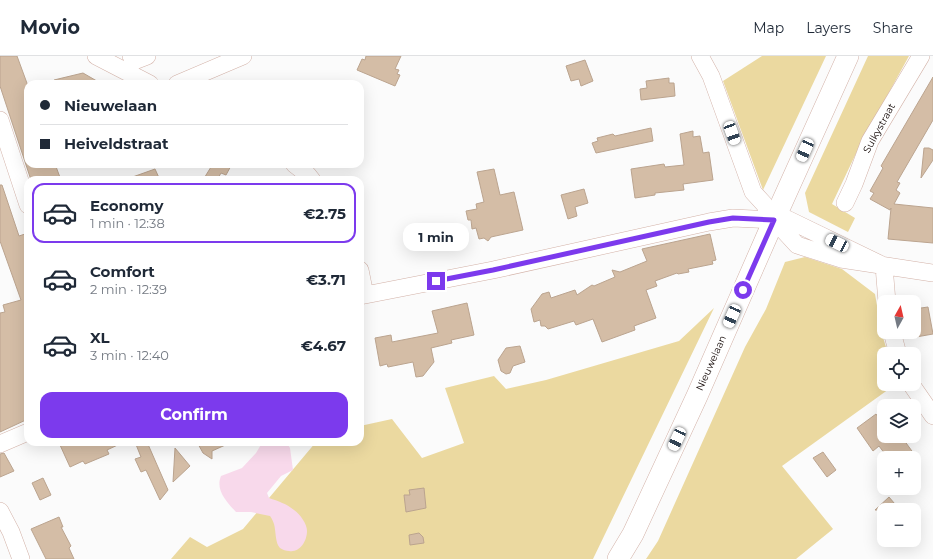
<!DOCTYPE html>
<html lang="en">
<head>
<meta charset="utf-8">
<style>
  :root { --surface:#fff; --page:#f2f2f3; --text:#1f2937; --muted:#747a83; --line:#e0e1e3; --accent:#7c3aed }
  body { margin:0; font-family:Montserrat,sans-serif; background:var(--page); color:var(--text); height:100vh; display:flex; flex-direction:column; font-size:15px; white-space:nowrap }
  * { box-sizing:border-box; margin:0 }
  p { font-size:13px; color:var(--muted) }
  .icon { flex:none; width:22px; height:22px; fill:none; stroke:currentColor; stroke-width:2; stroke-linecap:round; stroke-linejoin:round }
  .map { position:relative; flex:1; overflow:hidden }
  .side { position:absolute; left:24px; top:120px; width:340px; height:270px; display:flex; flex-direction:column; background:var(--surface); border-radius:12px; box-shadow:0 4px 16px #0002 }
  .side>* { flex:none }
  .hud { position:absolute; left:24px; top:24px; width:340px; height:88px; border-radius:12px; box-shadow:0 4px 16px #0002; display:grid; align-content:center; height:88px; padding:0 16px; background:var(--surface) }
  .needle { width:26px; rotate:8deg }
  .buttons { position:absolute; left:877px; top:239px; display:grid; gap:8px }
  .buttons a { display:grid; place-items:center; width:44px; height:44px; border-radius:8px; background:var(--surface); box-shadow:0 4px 16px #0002; font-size:20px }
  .end { position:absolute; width:18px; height:18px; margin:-9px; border:5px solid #7c3aed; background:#fff; box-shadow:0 0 0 2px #fff }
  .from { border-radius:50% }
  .bubble { position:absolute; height:28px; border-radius:12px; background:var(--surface); box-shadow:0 4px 16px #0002; font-size:13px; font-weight:700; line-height:28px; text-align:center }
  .car { position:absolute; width:12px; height:24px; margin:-12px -6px; border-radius:5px; box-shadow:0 0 3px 1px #0007; background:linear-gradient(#fff 24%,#345 0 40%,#fff 0 76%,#345 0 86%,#fff 0) }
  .hud b { display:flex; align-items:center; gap:14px; height:38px; font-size:15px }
  .hud b+b { border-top:1px solid var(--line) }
  .hud i { width:10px; height:10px; background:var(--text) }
  ul { padding:7px 0 0; list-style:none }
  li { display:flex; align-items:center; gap:12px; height:60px; margin:0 8px 6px; padding:0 8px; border:2px solid transparent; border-radius:12px }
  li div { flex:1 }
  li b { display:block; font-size:15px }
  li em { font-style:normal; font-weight:700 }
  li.on { border-color:var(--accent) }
  li>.icon { width:36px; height:36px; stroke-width:1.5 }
  .cta { display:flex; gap:8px; margin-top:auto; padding:8px 16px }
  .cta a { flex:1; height:46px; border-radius:12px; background:var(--accent); color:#fff; font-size:16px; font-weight:700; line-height:46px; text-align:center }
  header { display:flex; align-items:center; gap:24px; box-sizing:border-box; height:56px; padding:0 20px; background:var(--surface); border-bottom:1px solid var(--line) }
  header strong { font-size:19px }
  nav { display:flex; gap:22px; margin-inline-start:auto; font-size:14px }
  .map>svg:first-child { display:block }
  .green { fill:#ebd9a0 }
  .water { fill:#f8d9eb }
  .building { fill:#d4bda6; stroke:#bba48f }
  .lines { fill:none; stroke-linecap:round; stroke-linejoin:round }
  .minor-casing { stroke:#d3b2a8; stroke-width:18 }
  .major-casing { stroke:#d3b2a8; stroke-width:22 }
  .minor { stroke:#fff; stroke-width:17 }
  .major { stroke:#fff; stroke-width:21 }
  .route { stroke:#7c3aed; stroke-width:5 }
  .labels { text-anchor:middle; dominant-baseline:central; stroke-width:3.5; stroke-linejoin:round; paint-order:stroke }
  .street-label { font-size:10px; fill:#140907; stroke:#fff }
</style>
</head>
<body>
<header>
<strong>Movio</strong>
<nav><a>Map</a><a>Layers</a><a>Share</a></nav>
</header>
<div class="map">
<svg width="933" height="503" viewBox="0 0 933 503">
  <rect width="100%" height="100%" fill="#fbfbfb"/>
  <path class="green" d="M762,0H826L763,134L723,25Z
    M868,0H909L860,89L832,148L855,162L848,176L809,156L805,137Z
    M805,201L842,213L875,238L882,278L888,298H884V328H896L782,410L833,473L796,503H646L658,485L745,291L766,253L785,206Z
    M714,252L593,503H171L190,481L207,491L243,473L316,386H360V370L392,363L422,402L464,387L445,332L494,320L506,333L546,324L679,285Z"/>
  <path class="water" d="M266,386H286L290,392L293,414L281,420L267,437L269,442C278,445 287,448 294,454C300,458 307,468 307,475C307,486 299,497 289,495C286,495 283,494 280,492C275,487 276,475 274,468C273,465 272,463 270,460L251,456H236C227,446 215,434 221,420L242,412L256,397L262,387Z"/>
  <path class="building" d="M0,0H17L28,30V108H55L61,124H31L0,30Z
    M366,0H401L395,13L399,14L397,18L400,19L395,30L357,14L362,3L365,4Z
    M585,4L593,25L581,30L579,23L571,25L566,10Z
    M83,17L102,28H55L54,24Z
    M933,21V64L897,126L900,127L896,134L900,137L894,148L933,152V187L888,183L891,152L890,154L870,143L874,137L870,135L883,112L881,110Z
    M669,22V27H674L675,40L641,44L640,33L647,32L646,25Z
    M651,72L653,85L596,97L592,87L598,85L597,82L613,78L615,80Z
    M693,75V81L700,80L703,97L709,96L713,124L683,128L684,134L655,137V139L635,142L631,113L664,108L665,111L684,109L680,78Z
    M924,92H929L933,94V104L921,122Z
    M205,108H232L226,119L221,117L217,124H203L211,111Z
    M155,113L160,124H128L127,123Z
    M494,113L500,139L514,136L523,174L491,181L488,185L484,182L479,183L476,172L472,173L471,164H468L466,155L477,153L476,148L484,146L477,116Z
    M0,129H2L19,180L25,178L28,186V363L0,376V257L5,256L3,249L21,244L0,185Z
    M584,133L588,147L575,151L577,160L568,163L561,139Z
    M710,178L716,204L712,205L713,208L688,213L689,216L678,218L677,217L655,225L657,230L646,234L656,262L634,270L635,274L602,286L593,263L576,269L574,265L548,273L545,270H541L540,264L534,266L531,253L542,238L549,236L551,242L575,234L577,239L592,229L594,230L615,221L612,214L620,216L647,205L642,193Z
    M467,247L474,279L451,284L452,287L431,292L434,306L423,320L416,321L413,306L388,311L387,308L380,310L375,282L391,279L392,286L438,277L432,255Z
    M928,251L933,278L916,281L914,269V253Z
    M520,290L525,306L513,310L510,317L506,318L501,315L498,304L506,292Z
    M876,358L884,369V380H901L917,402H888L879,390L873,395L857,372Z
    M66,386H124L107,394L109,398L85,408L83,405L70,411L60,389Z
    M135,386H147L168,434L160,444L146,414L141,416L135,403L141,401Z
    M197,386H232L212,395V403L203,397Z
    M175,392L190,410L173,426Z
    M823,396L836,414L827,421L813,402Z
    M4,397L14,415L0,421V398Z
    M43,422L51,439L40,444L32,427Z
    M424,432L426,452L406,456L404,439H410L409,434Z
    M889,441L900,454H875Z
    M59,461L63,471H61L71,490L69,492L74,503H46L31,473Z
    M419,477L423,481L424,487L410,489L409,479Z"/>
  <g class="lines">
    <g class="minor-casing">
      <path id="minor" d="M96,0L150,28
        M131,0L134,5L147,0
        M700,0L711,20L753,136L764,148L774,164L797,189L841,203L933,217
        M177,28L243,0
        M0,64L28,149
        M294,108L308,119L312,124
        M845,147L854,128L870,85L921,0
        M884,210L887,246
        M360,214L365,239
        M360,240L493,214L709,166L733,162L774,164L787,163L884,210
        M892,276L898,298
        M911,328L933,360
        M0,388L28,376
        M0,455L11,476L21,503"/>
    </g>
    <g class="major-casing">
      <path id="major" d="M618,503L633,478L697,340L774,164L848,0"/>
    </g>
    <use href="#minor" class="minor"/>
    <use href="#major" class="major"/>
  </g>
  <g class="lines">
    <path class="route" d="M436,225L493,214L709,166L733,162L774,164L743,234"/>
  </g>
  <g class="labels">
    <g class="street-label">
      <text transform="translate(879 72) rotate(-61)">Sulkystraat</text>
      <text transform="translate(711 307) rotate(-66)">Nieuwelaan</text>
    </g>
  </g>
</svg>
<div class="buttons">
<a><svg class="needle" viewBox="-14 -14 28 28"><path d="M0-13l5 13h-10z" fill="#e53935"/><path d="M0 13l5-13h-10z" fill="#747a83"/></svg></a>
<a><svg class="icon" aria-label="locate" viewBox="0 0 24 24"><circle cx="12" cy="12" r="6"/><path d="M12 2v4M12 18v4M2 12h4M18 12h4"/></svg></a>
<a><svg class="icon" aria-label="layers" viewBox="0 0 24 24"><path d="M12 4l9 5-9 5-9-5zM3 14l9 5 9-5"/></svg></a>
<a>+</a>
<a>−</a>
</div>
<i class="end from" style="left:743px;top:234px"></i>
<i class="end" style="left:436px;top:225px"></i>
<div class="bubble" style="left:403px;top:167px;width:66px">1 min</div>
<i class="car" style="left:732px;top:77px;rotate:160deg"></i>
<i class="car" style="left:805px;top:94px;rotate:204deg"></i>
<i class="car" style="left:837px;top:187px;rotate:296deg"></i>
<i class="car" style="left:732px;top:260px;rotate:204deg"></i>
<i class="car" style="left:677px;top:383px;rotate:205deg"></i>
<div class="hud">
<b><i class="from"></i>Nieuwelaan</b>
<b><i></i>Heiveldstraat</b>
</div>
<section class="side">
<ul>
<li class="on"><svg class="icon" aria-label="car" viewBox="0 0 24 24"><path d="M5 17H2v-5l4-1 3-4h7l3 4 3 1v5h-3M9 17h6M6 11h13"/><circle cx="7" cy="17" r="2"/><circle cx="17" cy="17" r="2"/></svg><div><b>Economy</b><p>1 min · 12:38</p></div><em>€2.75</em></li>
<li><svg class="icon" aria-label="car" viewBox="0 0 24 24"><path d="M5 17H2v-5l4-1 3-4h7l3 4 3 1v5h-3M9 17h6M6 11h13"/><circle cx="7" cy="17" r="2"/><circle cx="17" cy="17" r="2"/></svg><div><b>Comfort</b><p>2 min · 12:39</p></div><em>€3.71</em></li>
<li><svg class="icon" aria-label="car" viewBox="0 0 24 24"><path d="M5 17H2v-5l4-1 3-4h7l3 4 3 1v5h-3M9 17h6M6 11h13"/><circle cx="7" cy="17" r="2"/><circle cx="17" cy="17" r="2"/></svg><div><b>XL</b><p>3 min · 12:40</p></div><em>€4.67</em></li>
</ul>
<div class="cta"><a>Confirm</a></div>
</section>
</div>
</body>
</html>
